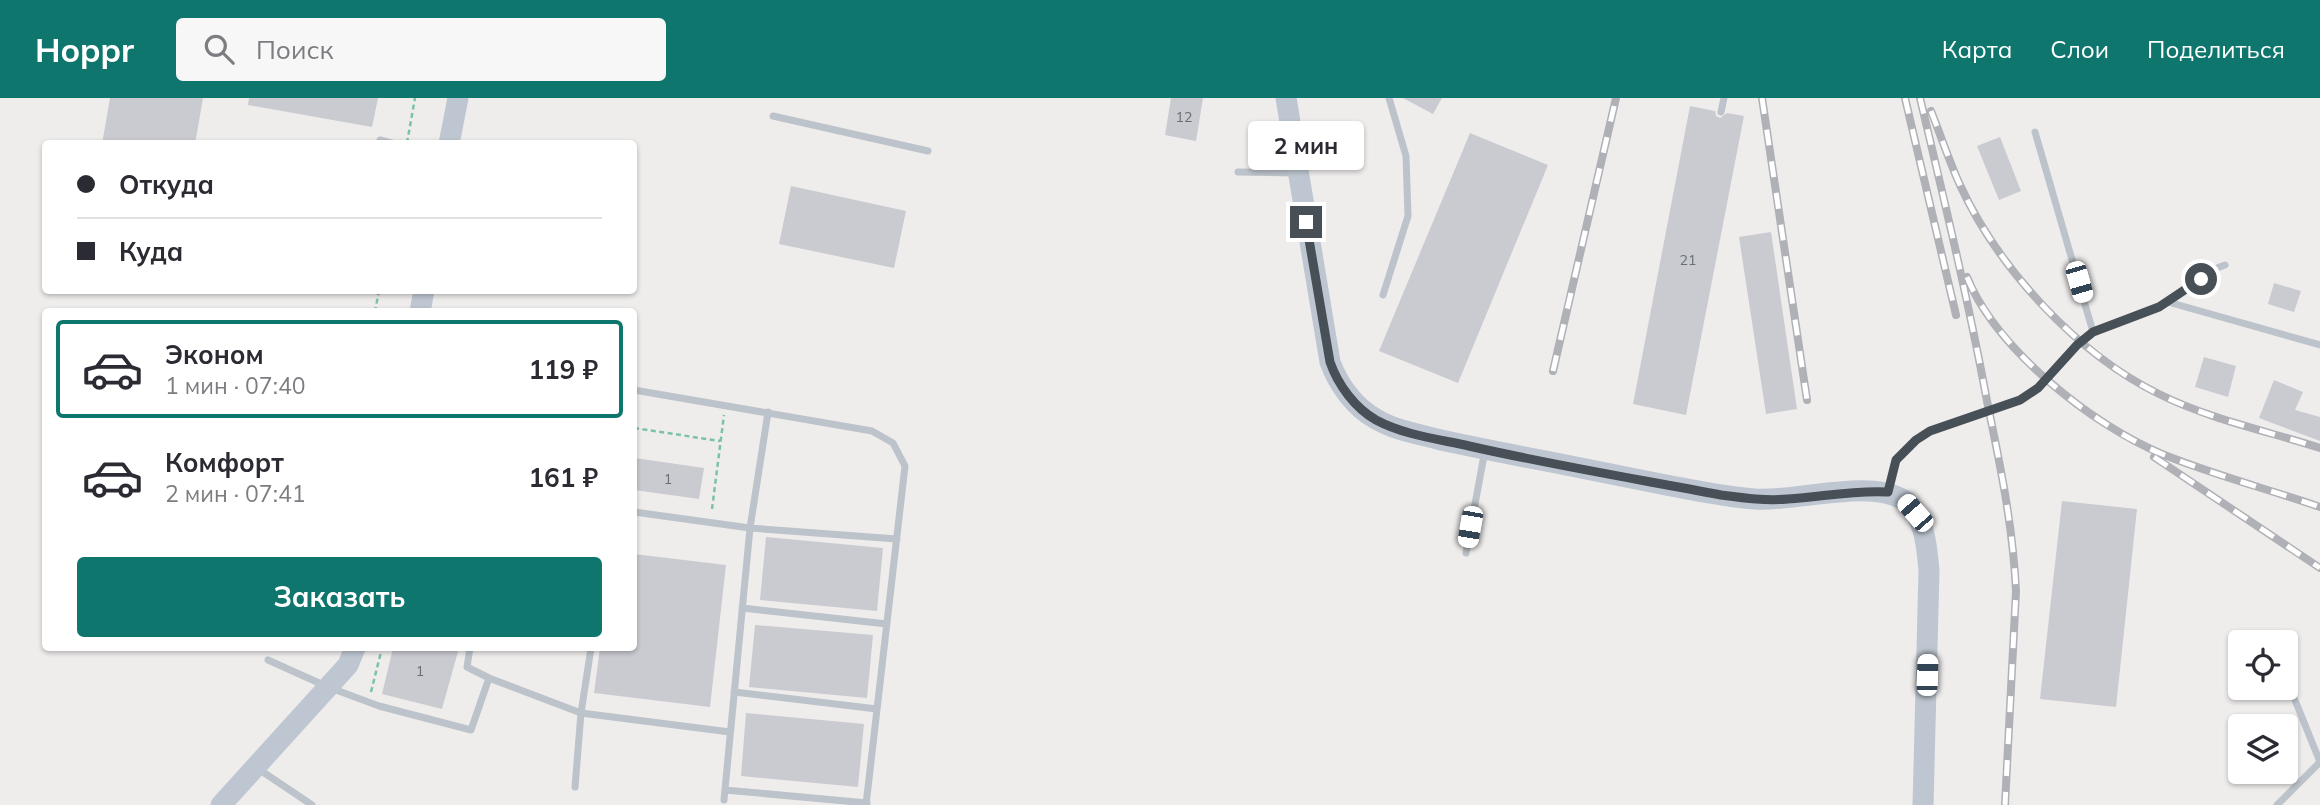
<!DOCTYPE html>
<html lang="ru">
<head>
<meta charset="utf-8">
<style>
  :root { --surface:#fff; --page:#f7f7f7; --text:#2b2b33; --muted:#7c7c81; --line:#e1e1e2; --accent:#0f766e }
  body { margin:0; font-family:Mulish,sans-serif; background:var(--page); color:var(--text); height:100vh; display:flex; flex-direction:column; font-size:26px; white-space:nowrap }
  * { box-sizing:border-box; margin:0 }
  p { font-size:23px; color:var(--muted) }
  .icon { flex:none; width:38px; height:38px; fill:none; stroke:currentColor; stroke-width:2; stroke-linecap:round; stroke-linejoin:round }
  .map { position:relative; flex:1; overflow:hidden }
  .sheet { position:absolute; left:42px; top:210px; width:595px; height:343px; display:flex; flex-direction:column; background:var(--surface); border-radius:7px; box-shadow:0 2px 5px #0004 }
  .sheet>* { flex:none }
  .banner { position:absolute; left:42px; top:42px; width:595px; height:154px; border-radius:7px; box-shadow:0 2px 5px #0004; display:grid; align-content:center; height:154px; padding:0 35px; background:var(--surface) }
  .tools { position:absolute; left:2228px; top:532px; display:grid; gap:14px }
  .tools a { display:grid; place-items:center; width:70px; height:70px; border-radius:7px; background:var(--surface); box-shadow:0 2px 5px #0004; font-size:35px }
  .end { position:absolute; width:32px; height:32px; margin:-16px; border:9px solid #474f57; background:#fff; box-shadow:0 0 0 4px #fff }
  .from { border-radius:50% }
  .bubble { position:absolute; height:49px; border-radius:7px; background:var(--surface); box-shadow:0 2px 5px #0004; font-size:23px; font-weight:700; line-height:49px; text-align:center }
  .car { position:absolute; width:21px; height:42px; margin:-21px -10px; border-radius:9px; box-shadow:0 0 5px 2px #0007; background:linear-gradient(#fff 24%,#345 0 40%,#fff 0 76%,#345 0 86%,#fff 0) }
  .banner b { display:flex; align-items:center; gap:24px; height:66px; font-size:26px }
  .banner b+b { border-top:2px solid var(--line) }
  .banner i { width:18px; height:18px; background:var(--text) }
  ul { padding:12px 0 0; list-style:none }
  li { display:flex; align-items:center; gap:21px; height:98px; margin:0 14px 10px; padding:0 21px; border:4px solid transparent; border-radius:7px }
  li div { flex:1 }
  li b { display:block; font-size:26px }
  li em { font-style:normal; font-weight:700 }
  li.current { border-color:var(--accent) }
  li>.icon { width:63px; height:63px; stroke-width:1.5 }
  .cta { display:flex; gap:14px; margin-top:auto; padding:14px 35px }
  .cta a { flex:1; height:80px; border-radius:7px; background:var(--accent); color:#fff; font-size:28px; font-weight:700; line-height:80px; text-align:center }
  header { display:flex; align-items:center; gap:42px; box-sizing:border-box; height:98px; padding:0 35px; background:var(--accent); color:#fff }
  header strong { font-size:33px }
  nav { display:flex; gap:38px; margin-inline-start:auto; font-size:24px }
  .search { width:490px; height:63px; background:var(--page); display:flex; align-items:center; gap:18px; box-sizing:border-box; padding:0 24px; border-radius:7px; color:var(--muted); font-size:26px }
  .map>svg:first-child { display:block }
  .building { fill:#cacbd1 }
  .lines { fill:none; stroke-linecap:round; stroke-linejoin:round }
  .path { stroke:#7ac3a3; stroke-width:2.5; stroke-dasharray:5 3.5; stroke-linecap:butt }
  .lane { stroke:#bcc3ca; stroke-width:7 }
  .secondary { stroke:#bec7d1; stroke-width:21 }
  .rail-casing { stroke:#afb1b6; stroke-width:8 }
  .rail { stroke:#fff; stroke-width:5; stroke-dasharray:16; stroke-linecap:butt }
  .route { stroke:#474f57; stroke-width:9 }
  .labels { text-anchor:middle; dominant-baseline:central; stroke-width:6; stroke-linejoin:round; paint-order:stroke }
  .number-label { font-size:14px; fill:#686e76 }
</style>
</head>
<body>
<header>
<strong>Hoppr</strong>
<div class="search"><svg class="icon" aria-label="search" viewBox="0 0 24 24"><circle cx="10" cy="10" r="6"/><path d="M15 15l6 6"/></svg>Поиск</div>
<nav><a>Карта</a><a>Слои</a><a>Поделиться</a></nav>
</header>
<div class="map">
<svg width="2320" height="707" viewBox="0 0 2320 707">
  <rect width="100%" height="100%" fill="#efecec"/>
  <path class="building" d="M110,0H203L195,46H102Z
    M249,0H378L372,29L248,7Z
    M1171,0H1203L1196,43L1165,37Z
    M1403,0H1442L1433,16Z
    M1690,8L1715,13L1716,18L1720,20L1727,15L1744,18L1686,317L1633,306Z
    M1470,35L1548,67L1458,285L1379,253Z
    M2000,39L2021,93L1999,102L1977,48Z
    M791,88L906,113L894,170L779,146Z
    M1771,134L1797,311L1766,316L1739,139Z
    M2274,185L2301,193L2294,214L2268,206Z
    M2204,259L2236,268L2228,299L2195,289Z
    M2274,282L2303,294L2295,312L2320,319V343L2259,320Z
    M635,360L704,370L699,401L634,392Z
    M2062,403L2137,411L2116,609L2040,601Z
    M766,439L883,450L877,513L760,502Z
    M634,456L726,467L710,609L594,595L600,550H634Z
    M755,527L873,537L867,600L749,589Z
    M393,550H459L442,611L382,596Z
    M746,615L864,626L858,689L741,678Z"/>
  <g class="lines">
    <path class="path" d="M407,45L415,0
      M375,214L379,192
      M634,330L720,343
      M712,411L724,317
      M371,594L382,550"/>
    <path class="lane" d="M1721,14L1724,0
      M773,18L928,53
      M2035,34L2093,234
      M380,42L395,46
      M1238,74L1297,75
      M1383,197L1408,118L1406,58L1389,0
      M2168,204L2320,247
      M634,292L872,333L893,345L905,368L866,707
      M768,314L750,430L897,441
      M1888,394L1896,362L1916,342L1930,333L2020,302L2038,290L2077,247L2093,234L2168,204L2217,170L2225,167
      M634,414L750,430L724,702
      M1466,455L1485,352
      M742,510L887,526
      M268,562L328,589L379,608L471,632L489,580L467,569L470,550
      M489,580L581,615L591,550
      M734,594L877,611
      M2295,602L2320,664
      M257,670L312,707
      M575,689L581,615L730,634
      M725,692L867,705
      M2277,707L2320,664"/>
    <path class="secondary" d="M1286,0L1330,264C1338,286 1354,309 1376,321C1396,333 1419,336 1441,342C1478,350 1514,357 1551,364C1591,372 1631,380 1671,388C1699,393 1727,399 1755,401C1797,404 1867,381 1902,401C1925,415 1927,450 1929,473L1923,707
      M449,46L458,0
      M420,214L424,192
      M221,707L348,567L355,550"/>
    <g class="rail-casing">
      <path id="rail" d="M1762,0L1807,302
        M1905,0L1956,217
        M1920,0C1944,101 1968,201 1987,303C2000,366 2013,428 2016,493L2005,707
        M1931,13C1941,38 1949,63 1960,87C1998,170 2077,256 2159,296C2209,321 2267,333 2320,350
        M1967,179C1996,251 2092,327 2162,356C2214,377 2268,391 2320,409
        M1553,273L1616,0
        M2154,359L2320,470"/>
    </g>
    <use href="#rail" class="rail"/>
  </g>
  <g class="lines">
    <path class="route" d="M1306,124L1330,264C1338,287 1355,310 1376,322C1404,337 1438,341 1469,348C1552,367 1637,381 1721,397C1744,400 1766,403 1788,401C1822,399 1852,392 1888,394L1896,362L1916,342L1930,333L2020,302L2038,290L2077,247L2093,234L2159,209L2201,181"/>
  </g>
  <g class="labels">
    <g class="number-label">
      <text x="1184" y="19">12</text>
      <text x="1688" y="162">21</text>
      <text x="668" y="381">1</text>
      <text x="420" y="573">1</text>
    </g>
  </g>
</svg>
<div class="tools">
<a><svg class="icon" aria-label="locate" viewBox="0 0 24 24"><circle cx="12" cy="12" r="6"/><path d="M12 2v4M12 18v4M2 12h4M18 12h4"/></svg></a>
<a><svg class="icon" aria-label="layers" viewBox="0 0 24 24"><path d="M12 4l9 5-9 5-9-5zM3 14l9 5 9-5"/></svg></a>
</div>
<i class="end from" style="left:2201px;top:181px"></i>
<i class="end" style="left:1306px;top:124px"></i>
<div class="bubble" style="left:1248px;top:23px;width:116px">2 мин</div>
<i class="car" style="left:2079px;top:184px;rotate:164deg"></i>
<i class="car" style="left:1915px;top:415px;rotate:319deg"></i>
<i class="car" style="left:1470px;top:429px;rotate:190deg"></i>
<i class="car" style="left:1927px;top:577px;rotate:2deg"></i>
<div class="banner">
<b><i class="from"></i>Откуда</b>
<b><i></i>Куда</b>
</div>
<section class="sheet">
<ul>
<li class="current"><svg class="icon" aria-label="car" viewBox="0 0 24 24"><path d="M5 17H2v-5l4-1 3-4h7l3 4 3 1v5h-3M9 17h6M6 11h13"/><circle cx="7" cy="17" r="2"/><circle cx="17" cy="17" r="2"/></svg><div><b>Эконом</b><p>1 мин · 07:40</p></div><em>119 ₽</em></li>
<li><svg class="icon" aria-label="car" viewBox="0 0 24 24"><path d="M5 17H2v-5l4-1 3-4h7l3 4 3 1v5h-3M9 17h6M6 11h13"/><circle cx="7" cy="17" r="2"/><circle cx="17" cy="17" r="2"/></svg><div><b>Комфорт</b><p>2 мин · 07:41</p></div><em>161 ₽</em></li>
</ul>
<div class="cta"><a>Заказать</a></div>
</section>
</div>
</body>
</html>
